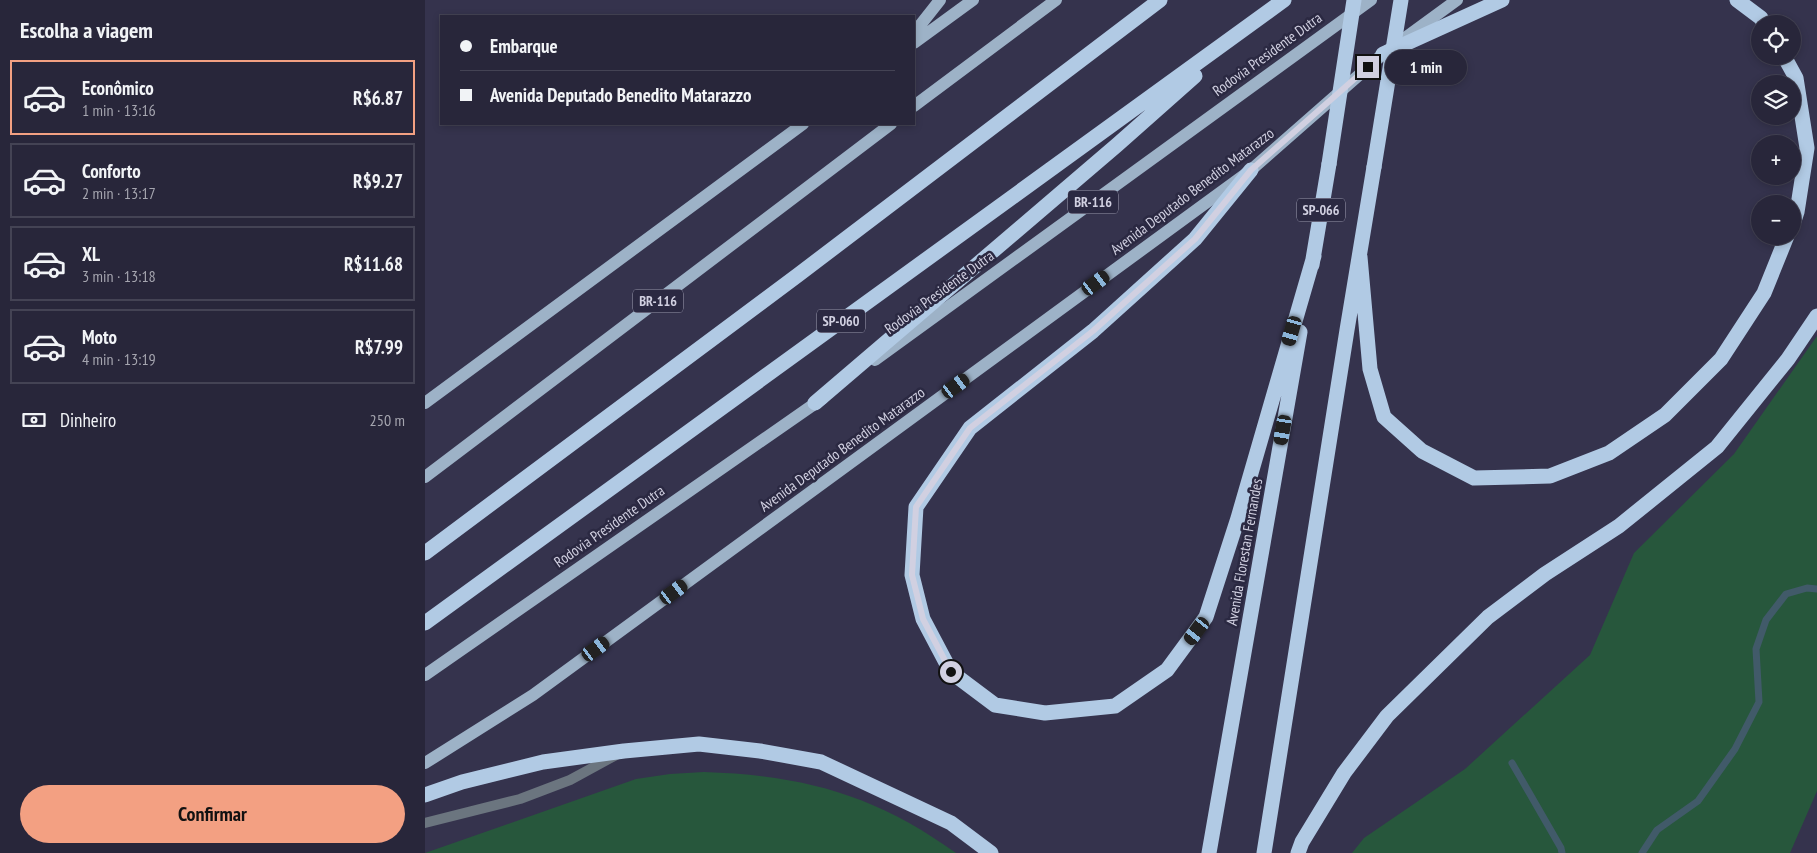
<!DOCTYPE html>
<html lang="pt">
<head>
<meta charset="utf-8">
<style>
  :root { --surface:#28263a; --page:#343245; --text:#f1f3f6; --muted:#a5a5af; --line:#444354; --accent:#f3a082 }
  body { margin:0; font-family:"PT Sans Narrow",sans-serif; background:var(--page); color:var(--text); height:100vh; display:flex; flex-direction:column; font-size:19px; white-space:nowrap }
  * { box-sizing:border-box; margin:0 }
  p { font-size:16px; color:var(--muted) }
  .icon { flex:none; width:28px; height:28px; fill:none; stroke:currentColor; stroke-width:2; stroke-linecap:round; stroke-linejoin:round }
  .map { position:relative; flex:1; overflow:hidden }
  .details { display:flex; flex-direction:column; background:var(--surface); width:425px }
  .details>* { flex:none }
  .banner { position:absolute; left:15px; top:15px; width:475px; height:110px; border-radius:0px; box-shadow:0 2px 8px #0003,0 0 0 1px var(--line); display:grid; align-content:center; height:110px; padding:0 20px; background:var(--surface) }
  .buttons { position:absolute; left:1326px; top:15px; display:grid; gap:10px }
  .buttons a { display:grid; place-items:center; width:50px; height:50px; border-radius:50%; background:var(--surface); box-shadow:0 2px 8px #0003,0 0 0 1px var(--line); font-size:25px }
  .end { position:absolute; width:22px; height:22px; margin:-11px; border:6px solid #d1d0e1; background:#111; box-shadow:0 0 0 2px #111 }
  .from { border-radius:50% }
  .bubble { position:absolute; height:35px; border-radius:18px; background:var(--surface); box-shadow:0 2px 8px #0003,0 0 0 1px var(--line); font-size:16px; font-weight:600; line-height:35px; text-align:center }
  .car { position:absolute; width:15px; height:30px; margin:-15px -8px; border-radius:6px; box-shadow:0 0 4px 1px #0007; background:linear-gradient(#222 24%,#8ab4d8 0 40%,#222 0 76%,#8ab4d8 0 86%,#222 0) }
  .banner b { display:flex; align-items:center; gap:18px; height:48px; font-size:19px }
  .banner b+b { border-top:1px solid var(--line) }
  .banner i { width:12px; height:12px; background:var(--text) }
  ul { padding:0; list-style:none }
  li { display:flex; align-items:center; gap:15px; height:75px; margin:0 10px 8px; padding:0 10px; border:2px solid var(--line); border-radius:0px }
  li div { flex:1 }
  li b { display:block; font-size:19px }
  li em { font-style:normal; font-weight:600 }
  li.selected { border-color:var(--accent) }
  li>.icon { width:45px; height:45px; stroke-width:1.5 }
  h2 { padding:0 20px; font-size:22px; line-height:60px }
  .pay { display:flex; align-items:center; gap:12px; height:55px; padding:0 20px; font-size:19px }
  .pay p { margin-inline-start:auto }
  .cta { display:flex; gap:10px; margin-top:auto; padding:10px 20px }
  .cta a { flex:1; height:58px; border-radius:30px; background:var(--accent); color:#111; font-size:20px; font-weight:600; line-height:58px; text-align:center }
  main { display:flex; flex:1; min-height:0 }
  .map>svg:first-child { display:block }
  .green { fill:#27573c }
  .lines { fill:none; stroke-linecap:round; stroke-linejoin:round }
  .stream { stroke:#415a69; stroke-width:7 }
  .street { stroke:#6b757f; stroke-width:10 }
  .primary { stroke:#9db2c7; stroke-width:12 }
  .highway { stroke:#b1cae4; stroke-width:15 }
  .highway-bridge { stroke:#b1cae4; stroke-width:15 }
  .route { stroke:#d1d0e1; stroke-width:6 }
  .labels { text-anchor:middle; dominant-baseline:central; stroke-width:5; stroke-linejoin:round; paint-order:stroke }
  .shield { fill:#2b2942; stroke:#9f9eb1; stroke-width:1 }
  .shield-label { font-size:14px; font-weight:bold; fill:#d1d0e1 }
  .street-label { font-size:15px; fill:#d1d0e1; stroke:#2b2942 }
</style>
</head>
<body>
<main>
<section class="details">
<h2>Escolha a viagem</h2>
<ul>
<li class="selected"><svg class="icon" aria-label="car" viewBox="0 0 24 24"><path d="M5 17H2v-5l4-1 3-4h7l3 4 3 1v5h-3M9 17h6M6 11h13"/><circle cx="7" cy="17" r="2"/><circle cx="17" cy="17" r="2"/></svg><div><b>Econômico</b><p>1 min · 13:16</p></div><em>R$6.87</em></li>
<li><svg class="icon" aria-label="car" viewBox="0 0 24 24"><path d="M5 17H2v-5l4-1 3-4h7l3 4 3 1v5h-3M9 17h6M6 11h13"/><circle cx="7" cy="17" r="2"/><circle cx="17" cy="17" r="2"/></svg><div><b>Conforto</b><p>2 min · 13:17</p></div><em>R$9.27</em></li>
<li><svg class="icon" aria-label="car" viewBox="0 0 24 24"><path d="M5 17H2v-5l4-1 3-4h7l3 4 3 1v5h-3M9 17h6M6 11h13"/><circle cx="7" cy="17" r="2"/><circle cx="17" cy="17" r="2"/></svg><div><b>XL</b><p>3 min · 13:18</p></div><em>R$11.68</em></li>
<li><svg class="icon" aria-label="car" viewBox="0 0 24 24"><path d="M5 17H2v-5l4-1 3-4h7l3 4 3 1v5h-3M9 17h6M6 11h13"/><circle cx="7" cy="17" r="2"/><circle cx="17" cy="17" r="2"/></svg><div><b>Moto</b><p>4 min · 13:19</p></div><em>R$7.99</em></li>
</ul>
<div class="pay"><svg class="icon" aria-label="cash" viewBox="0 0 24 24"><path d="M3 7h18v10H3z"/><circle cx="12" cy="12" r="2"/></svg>Dinheiro<p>250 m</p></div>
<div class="cta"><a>Confirmar</a></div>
</section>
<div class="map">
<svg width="1392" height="853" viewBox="0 0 1392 853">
  <rect width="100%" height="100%" fill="#35334d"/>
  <path class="green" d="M1392,336V791L1365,853H927L939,838L1040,769L1165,655L1209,553L1309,454Z
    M279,772C378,775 451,795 531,853H0L211,779L245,774Z"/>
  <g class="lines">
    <path class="stream" d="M1087,763L1136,848L1137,853
      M1217,853L1232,830L1273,801L1310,749L1334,702L1331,649L1341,620L1361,594L1382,588L1392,589"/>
    <path class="street" d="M0,823L95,799L145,780L191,755"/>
    <path class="primary" d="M489,33L515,0
      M489,43L548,0
      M489,106L631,0
      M450,360L946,0
      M0,403L378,124
      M0,477L466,124
      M0,675L398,398
      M0,763L108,695L826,170L958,54L1032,0"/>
    <path class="highway" d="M1312,0L1336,18L1339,24
      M958,54L1077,0
      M1359,56L1371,78L1382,148L1372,212L1368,224
      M826,170L770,239L668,331L545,428L491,507L487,575L498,619L526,672L570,705L620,713L690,706L742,670L781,617L813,518L889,256
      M935,257L945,369L959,417L997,451L1049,478L1125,476L1184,453L1240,415L1296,359L1339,293L1362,236
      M887,265L904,164
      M390,403L692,145L770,76
      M0,553L373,275L735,0
      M0,623L859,0
      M0,795L37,782L118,762L199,751L274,744L335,751L396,762L526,823L566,853
      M784,853L875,332
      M839,853L922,330L949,167
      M873,853L877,842L919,773L962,716L1063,617L1120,574L1194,526L1292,447L1363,359L1392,316"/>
    <path class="highway-bridge" d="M904,164L929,0
      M949,167L976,0"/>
  </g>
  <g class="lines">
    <path class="route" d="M526,672L498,619L487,575L491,507L545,428L668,331L770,239L826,170L943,67"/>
  </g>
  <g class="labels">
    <g class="shield">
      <rect x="643" y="190.5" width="50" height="23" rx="4"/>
      <rect x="872" y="198.5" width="48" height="23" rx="4"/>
      <rect x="208" y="289.5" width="50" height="23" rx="4"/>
      <rect x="392" y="309.5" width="48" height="23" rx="4"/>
    </g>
    <g class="shield-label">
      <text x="668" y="202">BR-116</text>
      <text x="896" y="210">SP-066</text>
      <text x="233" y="301">BR-116</text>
      <text x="416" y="321">SP-060</text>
    </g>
    <g class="street-label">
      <text transform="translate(842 54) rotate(-36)">Rodovia Presidente Dutra</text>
      <text transform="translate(767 191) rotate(-37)">Avenida Deputado Benedito Matarazzo</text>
      <text transform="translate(514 292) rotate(-36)">Rodovia Presidente Dutra</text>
      <text transform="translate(417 449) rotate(-36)">Avenida Deputado Benedito Matarazzo</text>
      <text transform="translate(184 526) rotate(-35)">Rodovia Presidente Dutra</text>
      <text transform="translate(819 552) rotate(-80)">Avenida Florestan Fernandes</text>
    </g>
  </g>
</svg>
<div class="buttons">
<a><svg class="icon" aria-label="locate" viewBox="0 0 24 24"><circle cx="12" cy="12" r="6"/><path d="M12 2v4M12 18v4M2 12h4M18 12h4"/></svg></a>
<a><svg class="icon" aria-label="layers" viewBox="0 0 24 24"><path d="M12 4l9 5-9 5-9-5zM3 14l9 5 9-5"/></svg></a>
<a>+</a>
<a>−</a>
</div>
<i class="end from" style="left:526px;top:672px"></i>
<i class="end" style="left:943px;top:67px"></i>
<div class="bubble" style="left:960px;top:50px;width:82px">1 min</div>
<i class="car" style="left:671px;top:283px;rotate:54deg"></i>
<i class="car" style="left:867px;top:331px;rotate:196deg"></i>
<i class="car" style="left:531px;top:386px;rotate:54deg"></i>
<i class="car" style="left:858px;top:430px;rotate:190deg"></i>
<i class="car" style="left:249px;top:592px;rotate:54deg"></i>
<i class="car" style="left:772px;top:631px;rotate:217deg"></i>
<i class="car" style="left:171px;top:649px;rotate:54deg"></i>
<div class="banner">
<b><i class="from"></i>Embarque</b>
<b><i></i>Avenida Deputado Benedito Matarazzo</b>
</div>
</div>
</main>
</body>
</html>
